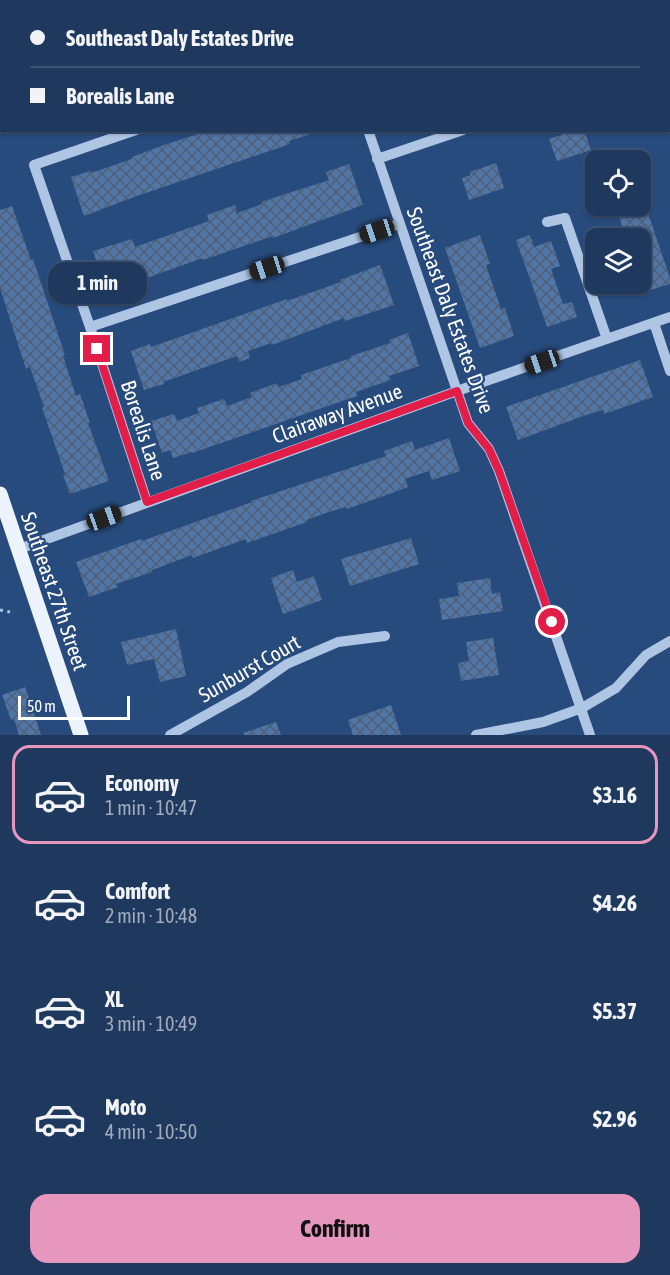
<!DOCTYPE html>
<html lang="en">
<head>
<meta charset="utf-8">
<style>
  :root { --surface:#1e385e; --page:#2b4367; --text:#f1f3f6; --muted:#a1acbc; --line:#3c5273; --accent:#e797bd }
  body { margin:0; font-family:"Asap Condensed",sans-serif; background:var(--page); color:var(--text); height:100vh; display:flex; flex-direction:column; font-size:22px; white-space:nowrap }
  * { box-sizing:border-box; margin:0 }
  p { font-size:20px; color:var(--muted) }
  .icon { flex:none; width:33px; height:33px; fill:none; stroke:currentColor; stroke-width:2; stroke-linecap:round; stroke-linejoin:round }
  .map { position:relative; height:735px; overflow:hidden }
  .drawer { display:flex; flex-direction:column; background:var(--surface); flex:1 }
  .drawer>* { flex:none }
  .guide { position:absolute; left:0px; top:0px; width:670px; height:132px; box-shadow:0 2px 4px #0004,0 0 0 2px var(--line); display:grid; align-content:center; height:132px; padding:0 30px; background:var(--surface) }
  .fabs { position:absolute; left:585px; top:150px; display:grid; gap:12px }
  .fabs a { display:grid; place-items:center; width:66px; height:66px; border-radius:12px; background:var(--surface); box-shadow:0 2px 4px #0004,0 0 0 2px var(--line); font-size:30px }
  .scale { position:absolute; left:18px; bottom:15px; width:112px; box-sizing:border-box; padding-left:6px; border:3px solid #fff; border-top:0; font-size:16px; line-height:21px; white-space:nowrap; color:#fff; -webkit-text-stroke:4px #284b7d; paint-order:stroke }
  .end { position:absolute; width:27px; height:27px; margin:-14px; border:8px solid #e11d48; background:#fff; box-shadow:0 0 0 3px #fff }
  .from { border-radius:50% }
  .bubble { position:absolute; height:42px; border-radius:18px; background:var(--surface); box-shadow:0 2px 4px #0004,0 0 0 2px var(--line); font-size:20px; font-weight:700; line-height:42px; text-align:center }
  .car { position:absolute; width:18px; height:36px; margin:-18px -9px; border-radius:8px; box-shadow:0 0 4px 2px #0007; background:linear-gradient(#222 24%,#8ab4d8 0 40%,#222 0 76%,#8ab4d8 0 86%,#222 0) }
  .guide b { display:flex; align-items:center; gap:21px; height:57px; font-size:22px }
  .guide b+b { border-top:2px solid var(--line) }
  .guide i { width:15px; height:15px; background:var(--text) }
  ul { padding:10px 0 0; list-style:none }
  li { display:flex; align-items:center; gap:18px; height:99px; margin:0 12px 9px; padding:0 18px; border:3px solid transparent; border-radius:18px }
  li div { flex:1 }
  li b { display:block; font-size:22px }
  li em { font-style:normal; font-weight:700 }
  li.active { border-color:var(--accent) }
  li>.icon { width:54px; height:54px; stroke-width:1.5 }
  .primary-button { display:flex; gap:12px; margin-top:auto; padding:12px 30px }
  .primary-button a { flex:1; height:69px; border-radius:18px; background:var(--accent); color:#111; font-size:24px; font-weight:700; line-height:69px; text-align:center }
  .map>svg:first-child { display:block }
  .building { fill:url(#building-cross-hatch) }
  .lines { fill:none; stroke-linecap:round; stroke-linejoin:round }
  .path { stroke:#aec5e4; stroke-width:3; stroke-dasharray:3 4.5; stroke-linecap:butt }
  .minor { stroke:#aec5e4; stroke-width:10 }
  .major { stroke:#edf3fd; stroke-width:15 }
  .route { stroke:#e11d48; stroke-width:8 }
  .labels { text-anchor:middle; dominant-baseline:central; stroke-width:4.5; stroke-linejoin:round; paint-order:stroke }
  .street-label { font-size:21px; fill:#fff; stroke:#284b7d }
</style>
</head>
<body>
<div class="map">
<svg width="670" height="735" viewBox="0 0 670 735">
  <defs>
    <pattern id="building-cross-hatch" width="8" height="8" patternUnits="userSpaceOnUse" patternTransform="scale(1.5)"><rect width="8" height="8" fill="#5175a5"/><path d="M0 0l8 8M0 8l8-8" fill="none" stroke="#4e6078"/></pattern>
  </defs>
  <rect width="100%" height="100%" fill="#284b7d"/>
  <path class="building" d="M210,130H314V133L289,141L290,144L137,196L84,216L71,177L91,171V173L132,159V157L164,145Z
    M575,130H584L591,150L557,161L549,139Z
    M496,163L504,188L469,200L462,178L471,175L470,172Z
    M349,164L363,205L273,238V236L203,260V258L107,292L93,251L132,239L135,247L209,221L207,215L235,205L237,213L262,204L261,202L329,180L326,172Z
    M12,206L31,260L33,259L65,355L63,356L76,396L80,394L90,423H88L109,481L70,494L63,475L65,474L42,408L44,407L30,367L26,369L0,288V210Z
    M646,207L670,278V284L644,292L640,281V238H626L619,216Z
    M480,235L490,264L486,265L501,309L505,308L514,336L480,348L445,248Z
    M530,235L534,247L551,241L560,266L551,269L563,304L572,302L577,317L547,327L516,240Z
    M380,265L394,305L345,321L344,318L272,345L271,343L248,351L250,358L239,362L237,356L163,382L164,384L144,390L131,351L150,344L151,347L287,299V301L341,282L340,280Z
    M408,333L419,366L389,376L391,380L356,392L357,396L192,453V452L173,458L170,450L162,453L151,421L174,414L177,421L199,413L197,408L224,399L227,406L252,397L250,393L277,383L279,387L302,379L301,375L351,358V356L390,343L389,340Z
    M640,360L653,397L604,414L603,410L586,415L518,440L506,407Z
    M449,438L460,471L432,480L429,471L405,479L408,487L392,493L347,509L346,507L329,512L307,520V522L247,543L246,539L193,558L192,555L152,570V572L116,584L118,587L89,597L76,562L141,539L142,541L252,502L251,501L386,456L384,451L412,441L415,450Z
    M411,538L419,564L350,586L341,559Z
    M293,570L297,582L314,576L322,600L283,614L271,578Z
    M490,578L492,594L500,592L503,611L442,620L439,599L459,596L457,583Z
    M176,629L186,676L160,682L154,659L127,665L121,642Z
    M493,638L499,675L461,681L458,663L469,661L466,642Z
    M25,687L41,735H19L14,719L11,720L2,695Z
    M391,705L401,735H353L348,720Z
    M276,722L281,735H244L243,733Z"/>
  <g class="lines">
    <path class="path" d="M0,610L10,612"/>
    <path class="minor" d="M324,0L325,2
      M27,2L32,0
      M0,11L2,10
      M669,63H670
      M136,130L34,165L90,327L147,502
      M368,130L468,423L489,449L499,471L590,735
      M377,159L463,130
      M547,222L565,218L607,339
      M654,323L670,371
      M90,327L399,224
      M19,549L457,391L670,317
      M170,735L247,692L287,664L338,642L385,636
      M476,735L543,722L582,708L616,688L646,655L670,641"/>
    <path class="major" d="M0,494L81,735"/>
  </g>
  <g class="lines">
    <path class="route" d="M97,349L147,502L457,391L468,423L489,449L499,471L552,622"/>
  </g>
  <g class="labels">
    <g class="street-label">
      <text transform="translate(451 310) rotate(70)">Southeast Daly Estates Drive</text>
      <text transform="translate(337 413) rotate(-20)">Clairaway Avenue</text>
      <text transform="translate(144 430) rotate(72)">Borealis Lane</text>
      <text transform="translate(55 591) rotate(71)">Southeast 27th Street</text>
      <text transform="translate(249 668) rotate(-30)">Sunburst Court</text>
    </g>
  </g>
</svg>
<div class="fabs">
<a><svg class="icon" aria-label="locate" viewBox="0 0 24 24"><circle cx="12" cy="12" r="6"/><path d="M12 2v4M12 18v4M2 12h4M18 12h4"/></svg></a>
<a><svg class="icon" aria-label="layers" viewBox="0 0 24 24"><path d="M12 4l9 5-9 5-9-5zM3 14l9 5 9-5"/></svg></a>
</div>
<div class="scale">50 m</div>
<i class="end from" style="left:552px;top:622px"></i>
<i class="end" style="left:97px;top:349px"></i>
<div class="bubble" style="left:48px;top:262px;width:99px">1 min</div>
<i class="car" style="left:377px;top:231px;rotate:252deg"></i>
<i class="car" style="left:267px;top:268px;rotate:252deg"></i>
<i class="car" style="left:542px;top:362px;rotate:251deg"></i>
<i class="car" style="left:104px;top:518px;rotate:70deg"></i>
<div class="guide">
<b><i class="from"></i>Southeast Daly Estates Drive</b>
<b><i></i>Borealis Lane</b>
</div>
</div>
<section class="drawer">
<ul>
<li class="active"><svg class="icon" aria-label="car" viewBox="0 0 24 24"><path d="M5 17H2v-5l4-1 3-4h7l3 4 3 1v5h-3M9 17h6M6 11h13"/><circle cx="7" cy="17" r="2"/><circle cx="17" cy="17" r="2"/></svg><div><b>Economy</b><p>1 min · 10:47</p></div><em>$3.16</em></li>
<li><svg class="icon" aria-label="car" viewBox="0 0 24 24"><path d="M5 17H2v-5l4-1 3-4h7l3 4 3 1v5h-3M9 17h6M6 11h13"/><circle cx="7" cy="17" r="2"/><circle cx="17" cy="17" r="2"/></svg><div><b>Comfort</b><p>2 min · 10:48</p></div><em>$4.26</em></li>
<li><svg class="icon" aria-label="car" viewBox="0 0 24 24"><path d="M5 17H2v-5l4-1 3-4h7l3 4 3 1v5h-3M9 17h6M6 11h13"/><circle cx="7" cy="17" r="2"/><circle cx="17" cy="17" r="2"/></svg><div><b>XL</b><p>3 min · 10:49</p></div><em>$5.37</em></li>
<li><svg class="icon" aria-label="car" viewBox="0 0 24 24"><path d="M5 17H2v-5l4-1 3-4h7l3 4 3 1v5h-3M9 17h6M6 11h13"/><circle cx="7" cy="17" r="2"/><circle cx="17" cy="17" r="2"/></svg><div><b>Moto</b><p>4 min · 10:50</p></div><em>$2.96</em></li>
</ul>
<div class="primary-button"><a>Confirm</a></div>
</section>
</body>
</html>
